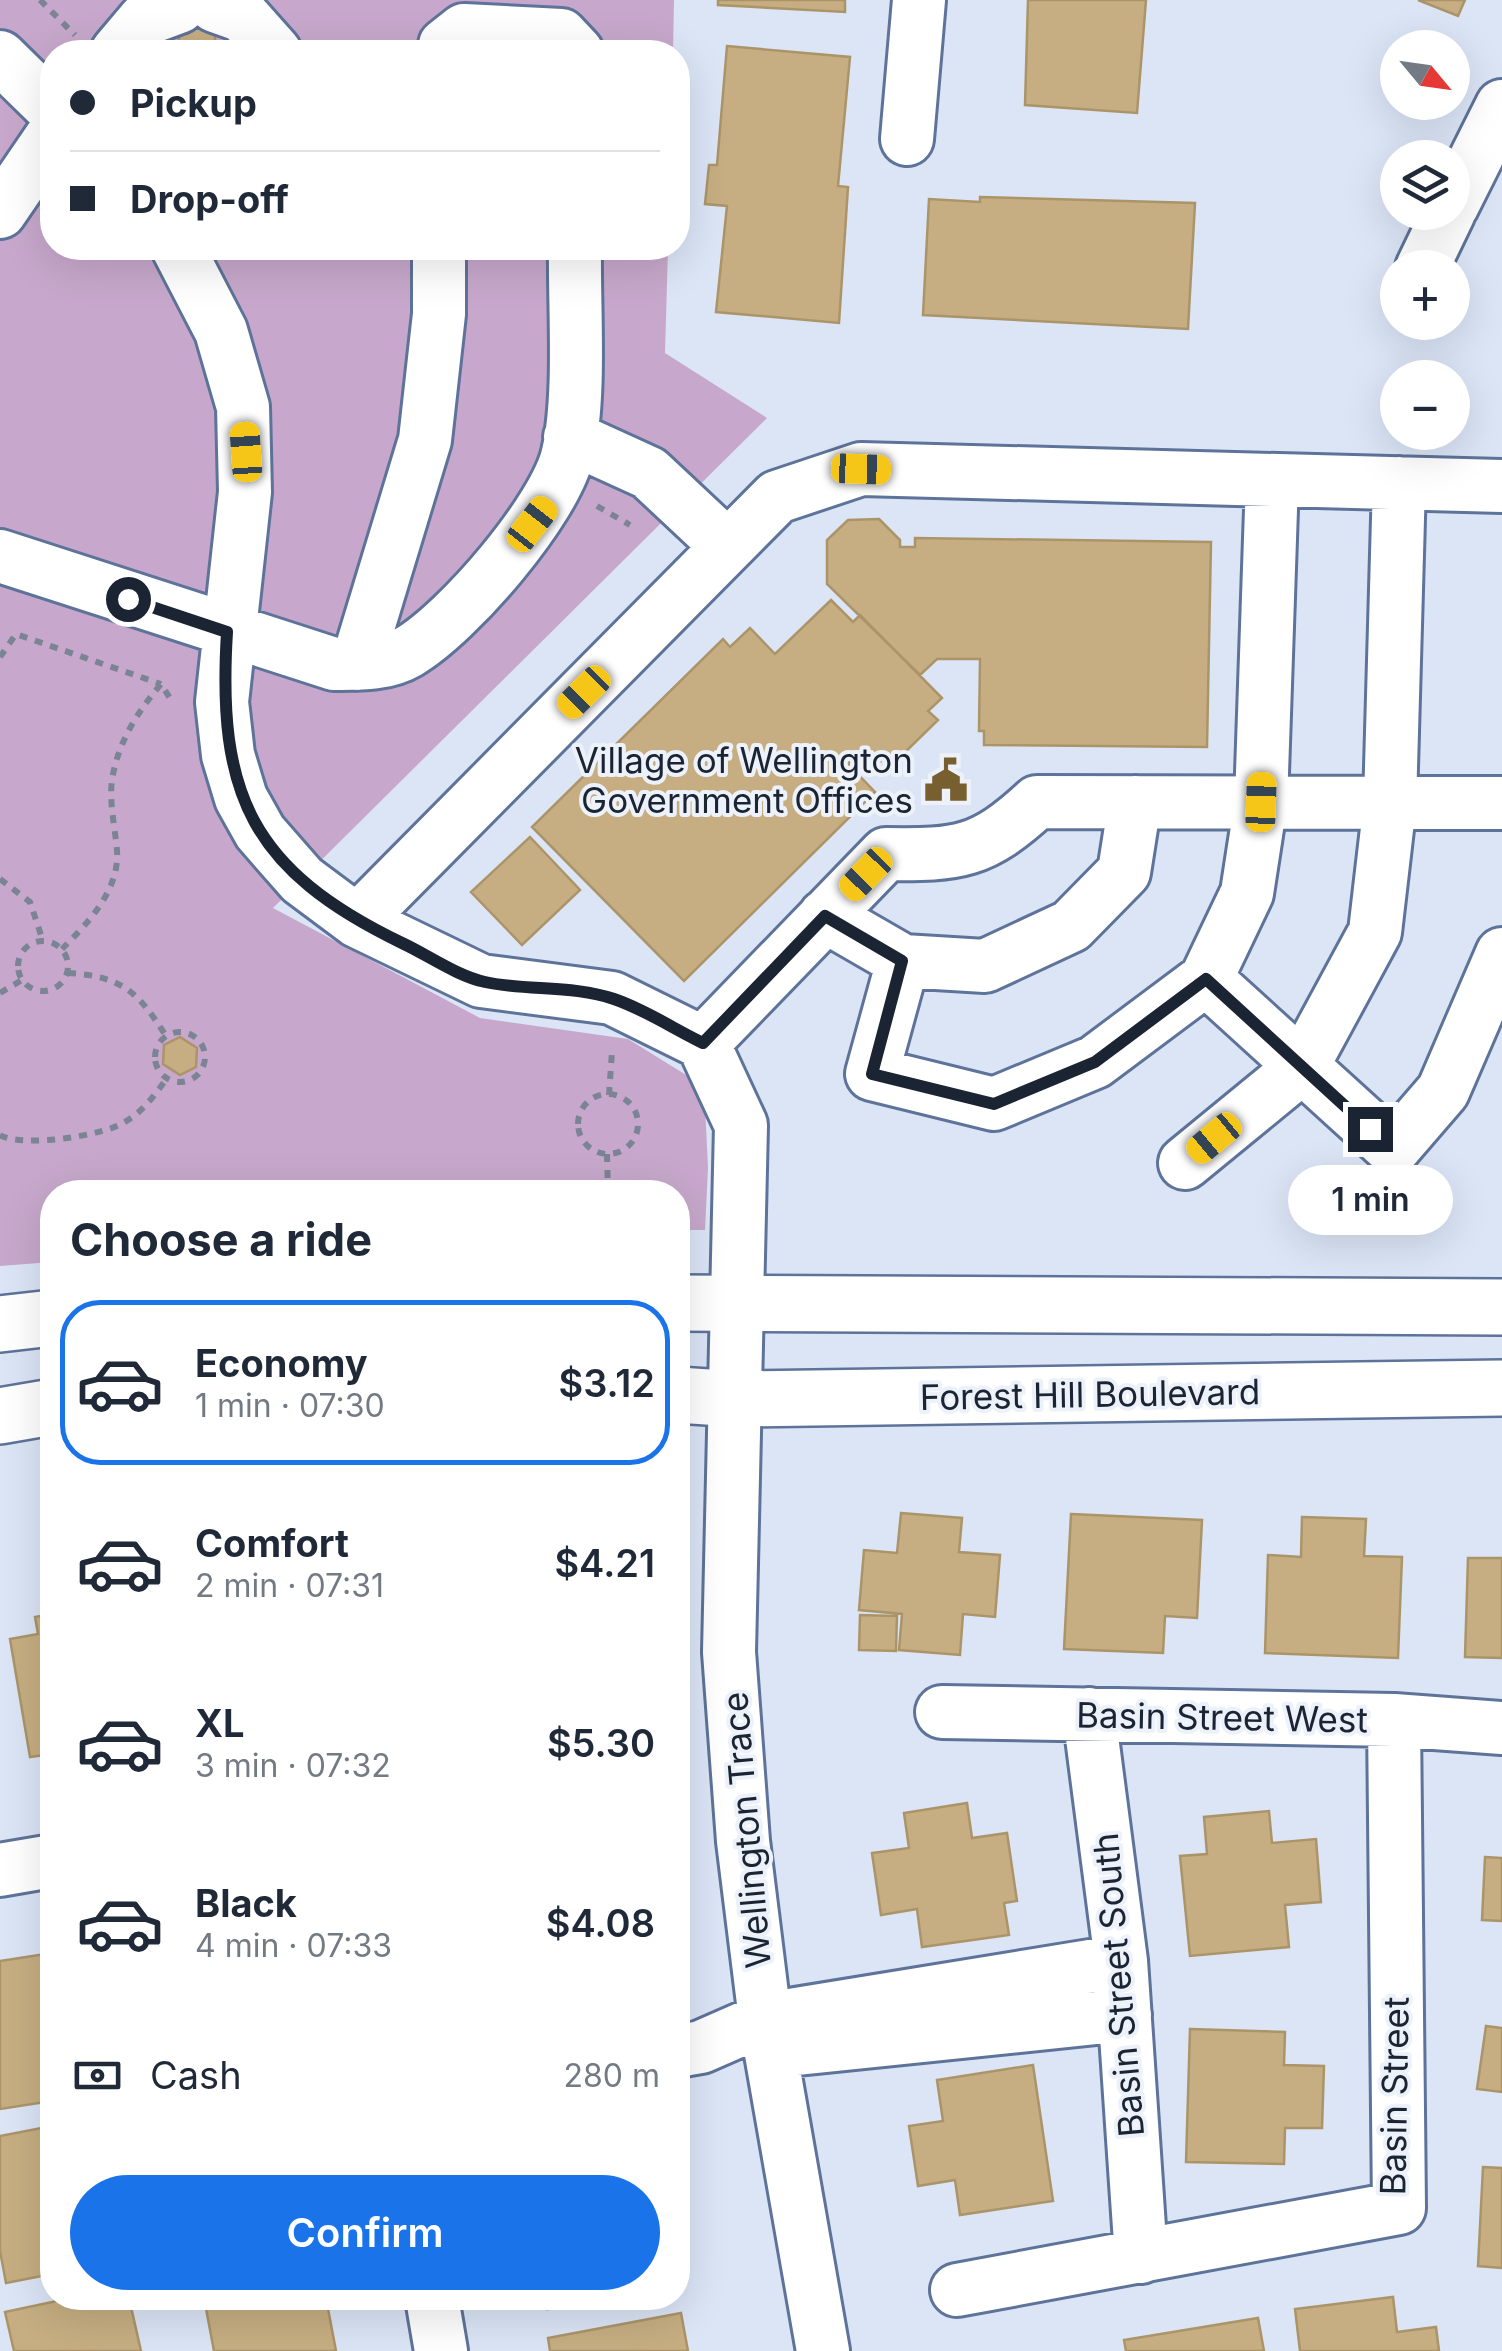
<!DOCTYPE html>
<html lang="en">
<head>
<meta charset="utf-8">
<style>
  :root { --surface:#fff; --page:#f6f6f7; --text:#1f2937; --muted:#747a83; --line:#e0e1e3; --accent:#1a73e8 }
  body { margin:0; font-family:Inter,sans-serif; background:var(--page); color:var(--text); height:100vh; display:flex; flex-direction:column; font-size:38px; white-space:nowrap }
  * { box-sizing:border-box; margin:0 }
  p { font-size:32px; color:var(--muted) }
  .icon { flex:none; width:55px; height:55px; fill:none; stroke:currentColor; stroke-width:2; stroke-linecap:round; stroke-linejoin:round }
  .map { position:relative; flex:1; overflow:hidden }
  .sheet { position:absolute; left:40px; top:1180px; width:650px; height:1130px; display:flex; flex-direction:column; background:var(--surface); border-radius:40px; box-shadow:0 10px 40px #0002 }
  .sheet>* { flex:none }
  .banner { position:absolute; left:40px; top:40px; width:650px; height:220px; border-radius:40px; box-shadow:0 10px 40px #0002; display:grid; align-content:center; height:220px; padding:0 30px; background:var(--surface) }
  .needle { width:65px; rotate:119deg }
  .tools { position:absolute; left:1380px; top:30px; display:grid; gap:20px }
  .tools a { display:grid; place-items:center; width:90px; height:90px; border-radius:50%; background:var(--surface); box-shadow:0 10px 40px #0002; font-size:50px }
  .end { position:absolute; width:45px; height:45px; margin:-22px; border:12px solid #1b2433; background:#fff; box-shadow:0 0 0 5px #fff }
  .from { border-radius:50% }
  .bubble { position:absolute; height:70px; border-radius:35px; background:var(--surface); box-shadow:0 10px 40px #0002; font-size:32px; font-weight:600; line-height:70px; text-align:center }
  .car { position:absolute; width:30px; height:60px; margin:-30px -15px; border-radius:12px; box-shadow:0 0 8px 2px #0007; background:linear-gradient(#f5c518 24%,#345 0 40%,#f5c518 0 76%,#345 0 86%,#f5c518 0) }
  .banner b { display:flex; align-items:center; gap:35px; height:95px; font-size:38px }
  .banner b+b { border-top:2px solid var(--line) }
  .banner i { width:25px; height:25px; background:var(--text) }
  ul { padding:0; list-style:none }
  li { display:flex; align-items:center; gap:30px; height:165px; margin:0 20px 15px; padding:0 10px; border:5px solid transparent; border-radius:40px }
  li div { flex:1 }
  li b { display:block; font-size:38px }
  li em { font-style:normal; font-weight:600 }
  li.selected { border-color:var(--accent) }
  li>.icon { width:90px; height:90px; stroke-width:1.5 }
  h2 { padding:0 30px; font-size:45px; line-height:120px }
  .pay { display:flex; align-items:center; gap:25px; height:110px; padding:0 30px; font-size:38px }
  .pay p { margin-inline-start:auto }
  .action { display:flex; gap:20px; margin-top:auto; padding:20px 30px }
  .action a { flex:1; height:115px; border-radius:60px; background:var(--accent); color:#fff; font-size:40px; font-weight:600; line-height:115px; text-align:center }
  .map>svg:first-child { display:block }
  .green { fill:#c7a8cc }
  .building { fill:#c6ae82; stroke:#ac9469; stroke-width:2.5 }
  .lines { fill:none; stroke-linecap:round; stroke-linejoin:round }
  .minor-casing { stroke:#5e7399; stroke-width:58 }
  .major-casing { stroke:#5e7399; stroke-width:60 }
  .path { stroke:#7b8494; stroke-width:6; stroke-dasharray:8 8; stroke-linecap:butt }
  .minor { stroke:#fff; stroke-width:52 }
  .major { stroke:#fff; stroke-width:55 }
  .route { stroke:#1b2433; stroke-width:12 }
  .labels { text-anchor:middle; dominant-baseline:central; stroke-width:8; stroke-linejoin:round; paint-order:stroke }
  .poi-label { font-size:35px; fill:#1b2433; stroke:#edf2fa; text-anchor:end }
  .street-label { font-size:35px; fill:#1b2433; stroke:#edf2fa }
</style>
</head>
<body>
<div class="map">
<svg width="1502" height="2351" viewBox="0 0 1502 2351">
  <rect width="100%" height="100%" fill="#dbe5f6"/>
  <path class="green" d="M0,0H674L673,52H52V248H668L665,353L767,418L273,908L480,1018L628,1039L704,1086L708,1168L705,1230H678V1192H52V1262L0,1266Z"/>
  <path class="building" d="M179,0H215V45H179Z
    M718,0H845V12L718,5Z
    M1028,0H1146L1137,113L1025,105Z
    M1418,0H1465L1458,16Z
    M727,46L850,57L838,186L848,187L839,323L716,312L727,206L705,204L709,165H717Z
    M980,197L1195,203L1188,329L923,315L929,199L980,202Z
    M879,519L900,540V547H915V538L1211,542L1207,747L984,745V731H979L980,659H937L920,675L827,584V540L848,520Z
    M831,600L853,622L860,615L942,698L928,711L938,720L894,763L887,755L869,772L854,757L848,764L875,792L684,981L532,827L723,639L730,647L750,628L775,654Z
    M530,837L580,890L522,945L471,892Z
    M180,1037L197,1048L196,1067L180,1075L163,1064L164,1045Z
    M901,1513L962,1518L959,1552L1000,1555L995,1617L963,1614L960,1655L899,1650L902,1614L859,1610L864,1550L897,1553Z
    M1071,1514L1202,1520L1197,1618L1165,1616L1163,1653L1064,1649Z
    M1302,1517L1366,1519L1364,1556L1402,1557L1398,1658L1265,1653L1268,1555L1301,1557Z
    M1468,1558H1502V1658L1465,1657Z
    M52,1614V1754L30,1757L10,1639L38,1634L35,1617Z
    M860,1615L897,1616L896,1651L859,1650Z
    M967,1803L972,1838L1007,1833L1017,1901L1004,1903L1009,1935L922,1947L917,1909L881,1915L872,1853L909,1848L904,1813Z
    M1269,1811L1272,1843L1316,1839L1321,1902L1285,1905L1289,1947L1190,1956L1180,1856L1207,1854L1204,1817Z
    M1485,1857L1502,1858V1921L1482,1920Z
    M52,1953V2101L0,2109V1961Z
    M1486,2026L1502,2028V2092L1477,2089Z
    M1190,2029L1285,2032L1284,2065L1324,2066L1322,2128H1285L1284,2164L1186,2162Z
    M1033,2065L1053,2201L960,2215L955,2180L918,2186L909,2126L943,2121L937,2080Z
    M52,2126V2274L6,2283L0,2251V2136Z
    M1483,2167L1502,2168V2268L1478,2266Z
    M1393,2297L1397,2332L1436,2327L1439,2351H1300L1295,2309Z
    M71,2298H129L141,2351H14L5,2312Z
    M204,2298H326L336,2351H214Z
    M546,2298H636L547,2309Z
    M681,2313L688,2351H550L548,2338Z
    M1258,2318L1264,2351H1126L1124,2340Z"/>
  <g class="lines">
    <g class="minor-casing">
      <path id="minor" d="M215,6L243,16L275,52
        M117,52L144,20L179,7
        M444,52L445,45L464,30L561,35L577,52
        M0,57L52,108
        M907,139L919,0
        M1452,206L1502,106
        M0,212L52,136
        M178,248L221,331L243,407L245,492L222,702L228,755L241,798L260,832L302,880L357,921L481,981L612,998L703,1043L741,1125L729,1652L743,1841L765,2019L823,2351
        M1422,268L1449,212
        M570,437L649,473L727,546
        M0,556L334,664C359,664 386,665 408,652C458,623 556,509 568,453C581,395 574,309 575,248
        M357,664L425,440L439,314V248
        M825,916L903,961L985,966L1071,926L1124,872L1135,802
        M357,921L777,497L861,469L1502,486
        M903,961L872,1074L994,1104L1095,1062L1206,979L1247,893L1261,802L1272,480
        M1206,979L1393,1149L1443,1091L1502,954
        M703,1043L886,854C959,855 982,853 1037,802L1502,803
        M1185,1163L1302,1067L1375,932L1390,803L1399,483
        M942,1712L1394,1720L1502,1728
        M1089,1714L1121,1961L1141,2257
        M0,1870L52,1861
        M678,2051L701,2047L765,2019L1121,1961
        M778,2051L1125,2015
        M957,2290L1399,2208L1394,1720
        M432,2298L441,2351"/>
    </g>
    <g class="major-casing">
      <path id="major" d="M678,1303L1502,1307
        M0,1324L52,1318
        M678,1395L737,1399L1502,1388
        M0,1416L52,1407"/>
    </g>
    <path class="path" d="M40,0L75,35
      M597,506L630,525
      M0,657L16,634L161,684
      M0,879L30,902L43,941
      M18 966a25 25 0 1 1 50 0a25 25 0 1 1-50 0Z
      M62,949C88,923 120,890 117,850C115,827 109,803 112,780C118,742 137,713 161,684L173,703
      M68,973C122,976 138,992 166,1036
      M0,993L22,980
      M155 1057a25 25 0 1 1 50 0a25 25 0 1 1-50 0Z
      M578 1124a30 30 0 1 1 60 0a30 30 0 1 1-60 0Z
      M609,1095L612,1051
      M0,1135C22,1148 101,1136 123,1123C143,1112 154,1096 167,1078
      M607,1154L608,1192"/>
    <use href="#minor" class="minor"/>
    <use href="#major" class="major"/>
  </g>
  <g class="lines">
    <path class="route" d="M128,599L227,632C217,794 251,870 402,943C428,955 457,976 485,982C526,991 574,985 614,999C644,1009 674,1029 703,1043L825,916L902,961L872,1074L994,1104L1095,1062L1206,979L1370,1129"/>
  </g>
  <defs>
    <g id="civic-bare" transform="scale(3.45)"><path d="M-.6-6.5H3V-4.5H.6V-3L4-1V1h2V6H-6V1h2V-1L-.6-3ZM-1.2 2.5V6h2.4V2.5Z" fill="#785f30" stroke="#edf2fa" stroke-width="2.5" paint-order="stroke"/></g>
  </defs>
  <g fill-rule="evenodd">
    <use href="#civic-bare" x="946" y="780"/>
  </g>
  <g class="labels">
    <g class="poi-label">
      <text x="913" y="760">Village of Wellington<tspan x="913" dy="40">Government Offices</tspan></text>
    </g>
    <g class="street-label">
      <text transform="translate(1090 1394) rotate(-1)">Forest Hill Boulevard</text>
      <text transform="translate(1222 1717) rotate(1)">Basin Street West</text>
      <text transform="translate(746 1830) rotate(-95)">Wellington Trace</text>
      <text transform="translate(1118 1985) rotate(-95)">Basin Street South</text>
      <text transform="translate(1394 2096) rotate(-89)">Basin Street</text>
    </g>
  </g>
</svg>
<div class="tools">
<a><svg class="needle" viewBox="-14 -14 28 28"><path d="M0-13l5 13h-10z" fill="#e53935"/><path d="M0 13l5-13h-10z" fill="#747a83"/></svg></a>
<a><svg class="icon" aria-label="layers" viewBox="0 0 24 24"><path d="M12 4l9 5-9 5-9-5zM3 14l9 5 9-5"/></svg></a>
<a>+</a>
<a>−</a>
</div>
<i class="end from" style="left:128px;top:599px"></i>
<i class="end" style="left:1370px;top:1129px"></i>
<div class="bubble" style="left:1288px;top:1165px;width:165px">1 min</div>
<i class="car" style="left:246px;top:452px;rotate:356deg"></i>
<i class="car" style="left:861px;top:469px;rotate:92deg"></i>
<i class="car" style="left:532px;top:524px;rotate:38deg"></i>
<i class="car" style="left:584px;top:692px;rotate:225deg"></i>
<i class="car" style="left:1261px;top:802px;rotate:2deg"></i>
<i class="car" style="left:866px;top:874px;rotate:224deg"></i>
<i class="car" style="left:1214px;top:1138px;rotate:230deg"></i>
<div class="banner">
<b><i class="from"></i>Pickup</b>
<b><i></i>Drop-off</b>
</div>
<section class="sheet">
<h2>Choose a ride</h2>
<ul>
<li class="selected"><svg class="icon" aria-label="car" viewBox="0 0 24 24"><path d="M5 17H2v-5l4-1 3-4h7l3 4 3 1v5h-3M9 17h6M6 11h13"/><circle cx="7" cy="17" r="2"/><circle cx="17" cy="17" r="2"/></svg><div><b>Economy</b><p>1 min · 07:30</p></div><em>$3.12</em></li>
<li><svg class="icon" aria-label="car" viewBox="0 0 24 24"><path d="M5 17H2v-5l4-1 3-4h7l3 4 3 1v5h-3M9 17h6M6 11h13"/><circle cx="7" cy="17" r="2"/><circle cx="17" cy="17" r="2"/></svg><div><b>Comfort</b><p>2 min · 07:31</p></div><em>$4.21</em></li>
<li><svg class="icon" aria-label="car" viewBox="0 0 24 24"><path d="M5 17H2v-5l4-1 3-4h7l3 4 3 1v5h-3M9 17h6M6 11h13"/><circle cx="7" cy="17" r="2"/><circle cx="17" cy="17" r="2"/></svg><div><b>XL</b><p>3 min · 07:32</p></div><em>$5.30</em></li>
<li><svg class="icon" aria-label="car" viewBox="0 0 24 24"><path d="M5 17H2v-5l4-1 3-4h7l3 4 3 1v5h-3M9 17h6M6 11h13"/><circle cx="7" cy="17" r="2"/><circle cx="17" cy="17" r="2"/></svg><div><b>Black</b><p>4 min · 07:33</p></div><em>$4.08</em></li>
</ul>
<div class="pay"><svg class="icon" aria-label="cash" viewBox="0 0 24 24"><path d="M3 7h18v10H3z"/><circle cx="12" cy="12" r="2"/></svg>Cash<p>280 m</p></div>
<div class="action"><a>Confirm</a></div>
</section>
</div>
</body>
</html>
